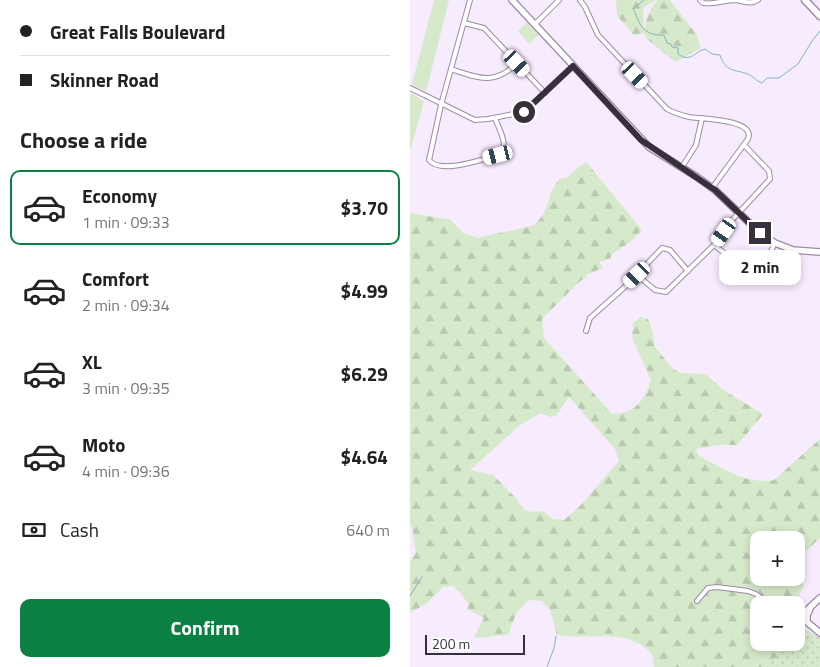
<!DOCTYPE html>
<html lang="en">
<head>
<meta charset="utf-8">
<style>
  :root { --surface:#fff; --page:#f2f2f2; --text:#222; --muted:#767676; --line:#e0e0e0; --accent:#0b8043 }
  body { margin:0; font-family:"Titillium Web",sans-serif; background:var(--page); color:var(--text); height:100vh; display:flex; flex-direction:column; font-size:19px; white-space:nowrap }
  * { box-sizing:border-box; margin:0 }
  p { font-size:16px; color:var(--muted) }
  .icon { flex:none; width:28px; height:28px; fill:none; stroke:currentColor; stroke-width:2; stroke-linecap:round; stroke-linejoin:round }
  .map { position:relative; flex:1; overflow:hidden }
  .details { display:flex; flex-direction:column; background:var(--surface); width:410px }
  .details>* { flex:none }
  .top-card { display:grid; align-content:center; height:110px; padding:0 20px; background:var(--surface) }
  .buttons { position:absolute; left:340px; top:531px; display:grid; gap:10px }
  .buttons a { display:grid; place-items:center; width:55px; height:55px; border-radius:10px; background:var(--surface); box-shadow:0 2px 8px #0003; font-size:25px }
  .scale { position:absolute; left:15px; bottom:12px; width:100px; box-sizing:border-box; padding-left:5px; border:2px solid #372f3b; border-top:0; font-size:14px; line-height:18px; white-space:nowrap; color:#372f3b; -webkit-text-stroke:4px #fff; paint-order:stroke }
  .end { position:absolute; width:22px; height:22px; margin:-11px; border:6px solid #372f3b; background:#fff; box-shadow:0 0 0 2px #fff }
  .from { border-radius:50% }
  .bubble { position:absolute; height:35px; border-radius:10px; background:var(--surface); box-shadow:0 2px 8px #0003; font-size:16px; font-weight:700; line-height:35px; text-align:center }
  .car { position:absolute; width:15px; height:30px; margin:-15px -8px; border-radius:6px; box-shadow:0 0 4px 1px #0007; background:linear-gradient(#fff 24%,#345 0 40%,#fff 0 76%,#345 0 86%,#fff 0) }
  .top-card b { display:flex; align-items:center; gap:18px; height:48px; font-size:19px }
  .top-card b+b { border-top:1px solid var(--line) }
  .top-card i { width:12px; height:12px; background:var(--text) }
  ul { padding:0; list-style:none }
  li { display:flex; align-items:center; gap:15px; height:75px; margin:0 10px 8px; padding:0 10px; border:2px solid transparent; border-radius:10px }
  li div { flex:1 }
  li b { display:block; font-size:19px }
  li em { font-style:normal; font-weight:700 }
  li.current { border-color:var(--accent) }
  li>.icon { width:45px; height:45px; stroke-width:1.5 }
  h2 { padding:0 20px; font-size:22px; line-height:60px }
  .pay { display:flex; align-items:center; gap:12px; height:55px; padding:0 20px; font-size:19px }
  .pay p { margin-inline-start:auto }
  .action { display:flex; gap:10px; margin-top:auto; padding:10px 20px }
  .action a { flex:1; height:58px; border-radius:10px; background:var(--accent); color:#fff; font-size:20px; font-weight:700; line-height:58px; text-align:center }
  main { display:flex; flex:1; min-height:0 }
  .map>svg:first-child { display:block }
  .green { fill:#d7e9cb }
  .forest { fill:url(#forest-firs); fill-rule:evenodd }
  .park { fill:url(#park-dots) }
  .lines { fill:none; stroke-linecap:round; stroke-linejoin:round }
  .stream { stroke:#80b5bf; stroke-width:1 }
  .street-casing { stroke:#9d8aa7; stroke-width:6 }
  .secondary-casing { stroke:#9d8aa7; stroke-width:8 }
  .primary-casing { stroke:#9d8aa7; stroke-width:9 }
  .street { stroke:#fff; stroke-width:4 }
  .secondary { stroke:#fff; stroke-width:5.5 }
  .primary { stroke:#fff; stroke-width:6 }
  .route { stroke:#372f3b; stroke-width:6 }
</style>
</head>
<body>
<main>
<section class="details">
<div class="top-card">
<b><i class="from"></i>Great Falls Boulevard</b>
<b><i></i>Skinner Road</b>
</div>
<h2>Choose a ride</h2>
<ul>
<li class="current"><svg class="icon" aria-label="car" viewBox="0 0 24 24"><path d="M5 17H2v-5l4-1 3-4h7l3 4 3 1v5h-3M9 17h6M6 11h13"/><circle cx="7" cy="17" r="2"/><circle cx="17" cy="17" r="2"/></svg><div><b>Economy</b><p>1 min · 09:33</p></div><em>$3.70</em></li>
<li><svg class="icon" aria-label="car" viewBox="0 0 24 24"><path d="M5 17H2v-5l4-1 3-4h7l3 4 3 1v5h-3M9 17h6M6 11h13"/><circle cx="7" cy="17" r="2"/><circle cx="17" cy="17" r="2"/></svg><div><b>Comfort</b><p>2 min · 09:34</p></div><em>$4.99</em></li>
<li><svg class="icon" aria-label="car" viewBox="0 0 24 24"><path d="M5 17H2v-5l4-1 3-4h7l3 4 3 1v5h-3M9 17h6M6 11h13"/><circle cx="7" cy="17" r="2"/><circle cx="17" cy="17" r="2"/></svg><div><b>XL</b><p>3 min · 09:35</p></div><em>$6.29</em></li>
<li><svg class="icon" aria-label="car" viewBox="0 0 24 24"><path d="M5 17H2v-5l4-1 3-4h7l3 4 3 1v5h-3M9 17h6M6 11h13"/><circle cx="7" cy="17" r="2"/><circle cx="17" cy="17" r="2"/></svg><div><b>Moto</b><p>4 min · 09:36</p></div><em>$4.64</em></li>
</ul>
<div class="pay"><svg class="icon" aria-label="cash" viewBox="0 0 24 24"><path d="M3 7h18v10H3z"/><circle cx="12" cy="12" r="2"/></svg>Cash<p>640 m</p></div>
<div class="action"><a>Confirm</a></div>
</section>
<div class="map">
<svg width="410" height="667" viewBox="0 0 410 667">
  <defs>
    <pattern id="forest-firs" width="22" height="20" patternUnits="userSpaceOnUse" patternTransform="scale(1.25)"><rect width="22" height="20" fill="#d7e9cb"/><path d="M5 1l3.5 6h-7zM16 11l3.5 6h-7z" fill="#b9c8af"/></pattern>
    <pattern id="park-dots" width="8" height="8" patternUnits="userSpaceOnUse" patternTransform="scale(1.25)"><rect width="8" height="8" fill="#d7e9cb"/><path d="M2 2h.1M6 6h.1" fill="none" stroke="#b9c8af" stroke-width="1.8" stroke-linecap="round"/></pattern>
  </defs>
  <rect width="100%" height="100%" fill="#f7ebfe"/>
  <path class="green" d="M24,0H39L16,92L2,84Z
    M117,22L129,35L119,44L108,31Z
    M1,93L14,101L0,151V96Z"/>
  <path class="forest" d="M206,0H246L233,8L234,31C237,19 238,9 248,0H260L286,34L291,48L265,62L237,39L233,33L224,35L207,16Z
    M177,163L232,230L219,243L201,255V258L189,262L193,268L176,275V277L169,282L132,319L134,338L202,414C226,414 234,400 241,380L222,338L223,323L230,317L238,319L243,333L245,347L263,369L271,373L296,374L313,390L353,414L335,436L327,445H307L286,449L288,455C311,468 337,485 364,480L410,439V538L386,561V540H349V578H386L394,585L384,605H349V642H386V634L391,640L386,667H244L242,653C237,650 232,644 226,642C201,631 173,640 147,635L140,610L132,601L118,600L106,614L98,635C88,635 72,639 64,637L74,618L57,609L59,605L50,592L43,586L33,587L17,603L0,613V562L6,553L2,528L0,524V213L41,220L52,232L67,238L122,226L129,220L135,211L142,190L149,179L156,178L173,164ZM159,397L205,449L209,461L169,507L154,520L143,519L133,511L123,512L114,510L105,497L83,475L60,470L110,425L131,413L140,417L146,416Z"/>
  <path class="park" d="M395,629L410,638V667H356L381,643L386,642V638Z"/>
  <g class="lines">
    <path class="stream" d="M234,0L223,9C226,13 226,16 228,20C233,32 243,36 254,35L257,43L261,44L262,47L268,48V54C281,63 284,52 295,49L302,54L310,55C316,72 323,69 338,74C343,76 346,81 352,83L357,78H369L388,64L402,41L410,31
      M0,596L12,577
      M137,667L144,648L146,636"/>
    <g class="street-casing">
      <path id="street" d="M60,0L31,105L19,160C31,175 72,159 89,155C100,147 89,129 85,118
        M170,0L175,7L188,35L257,109C264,113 271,115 279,117C291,119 346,119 338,139L302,188
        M290,0L293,3C304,5 314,0 325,0C334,1 340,5 348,0
        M54,23L74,28L135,93
        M125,24L149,0
        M41,69C68,78 85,86 107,63
        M0,88L65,120L78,119L114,112L163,66
        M272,167L286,145L292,118
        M304,245L340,273C352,269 360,254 365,243
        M227,275L245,290L256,292L306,243L322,220L360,179L359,171L334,145
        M176,331L180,318L218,284L252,248L260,250L278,271
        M287,601L298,588L307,587L338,591L346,594L360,605"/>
    </g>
    <g class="secondary-casing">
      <path id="secondary" d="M102,0L239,147L287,177L305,190L350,233L365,243L383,250L410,252
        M400,609L397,615V622L410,633
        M393,619L397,610L410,598"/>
    </g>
    <g class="primary-casing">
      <path id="primary" d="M395,0L410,16"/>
    </g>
    <use href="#street" class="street"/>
    <use href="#secondary" class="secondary"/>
    <use href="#primary" class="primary"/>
  </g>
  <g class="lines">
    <path class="route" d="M114,112L163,66L231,140L305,190L350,233"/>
  </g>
</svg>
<div class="buttons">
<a>+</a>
<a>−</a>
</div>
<div class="scale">200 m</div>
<i class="end from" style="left:114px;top:112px"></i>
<i class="end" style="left:350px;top:233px"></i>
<div class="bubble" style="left:309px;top:250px;width:82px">2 min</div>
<i class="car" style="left:107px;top:63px;rotate:137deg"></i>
<i class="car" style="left:225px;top:75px;rotate:137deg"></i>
<i class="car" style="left:88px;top:155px;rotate:256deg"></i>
<i class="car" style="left:314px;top:232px;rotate:215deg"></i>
<i class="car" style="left:227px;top:275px;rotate:226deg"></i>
</div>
</main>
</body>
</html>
